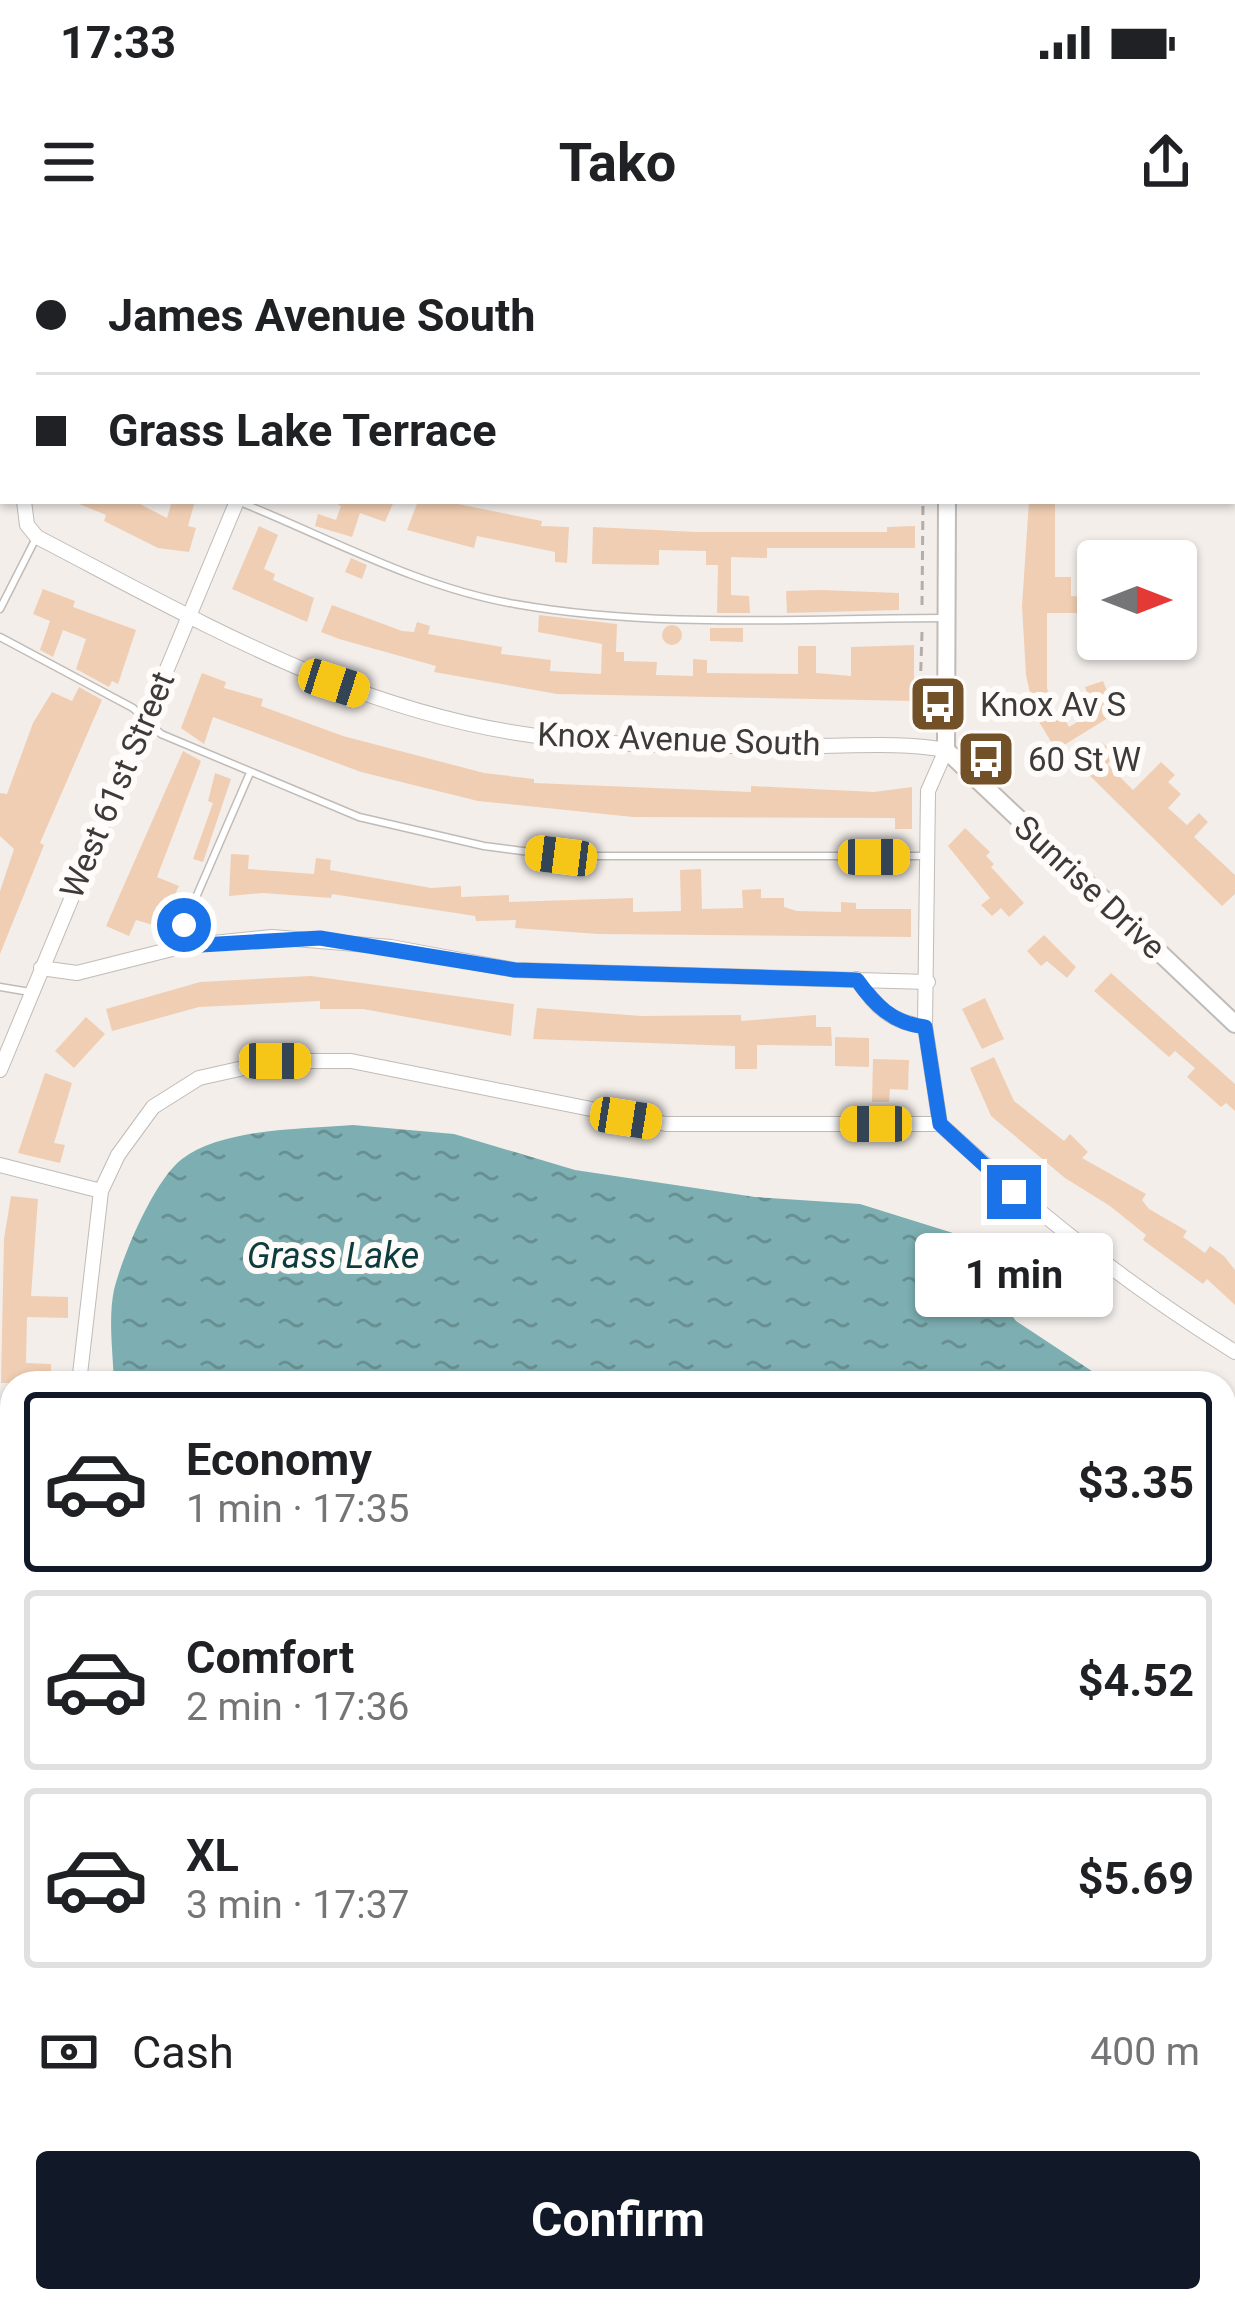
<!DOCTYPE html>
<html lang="en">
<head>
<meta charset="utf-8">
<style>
  :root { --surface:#fff; --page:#f6f6f6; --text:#202124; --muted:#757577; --line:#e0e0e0; --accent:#111827 }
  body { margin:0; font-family:Roboto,sans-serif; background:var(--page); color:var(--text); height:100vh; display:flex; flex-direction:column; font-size:45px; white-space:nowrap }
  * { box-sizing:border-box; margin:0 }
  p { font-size:39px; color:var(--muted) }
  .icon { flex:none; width:66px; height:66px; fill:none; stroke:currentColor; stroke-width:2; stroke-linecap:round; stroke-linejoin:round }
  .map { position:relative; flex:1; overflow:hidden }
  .side { position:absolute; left:0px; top:1131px; width:1236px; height:942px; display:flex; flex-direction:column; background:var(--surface); border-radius:36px 36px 0 0; box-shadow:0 3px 9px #0004 }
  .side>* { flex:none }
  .top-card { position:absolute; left:0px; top:0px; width:1236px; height:264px; box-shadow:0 3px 9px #0004; display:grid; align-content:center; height:264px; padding:0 36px; background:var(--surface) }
  .needle { width:78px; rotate:90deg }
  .fabs { position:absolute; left:1077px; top:300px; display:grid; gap:24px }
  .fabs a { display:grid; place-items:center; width:120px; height:120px; border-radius:12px; background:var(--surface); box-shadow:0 3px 9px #0004; font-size:60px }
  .end { position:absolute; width:54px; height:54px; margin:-27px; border:15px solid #1a73e8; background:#fff; box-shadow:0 0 0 6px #fff }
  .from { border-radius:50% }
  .bubble { position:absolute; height:84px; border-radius:12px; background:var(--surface); box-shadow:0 3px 9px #0004; font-size:39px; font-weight:700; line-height:84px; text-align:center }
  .car { position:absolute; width:36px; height:72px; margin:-36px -18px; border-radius:15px; box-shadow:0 0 9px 3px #0007; background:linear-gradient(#f5c518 24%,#345 0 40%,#f5c518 0 76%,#345 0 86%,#f5c518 0) }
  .top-card b { display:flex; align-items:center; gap:42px; height:114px; font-size:45px }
  .top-card b+b { border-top:3px solid var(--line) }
  .top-card i { width:30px; height:30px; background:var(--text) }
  ul { padding:21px 0 0; list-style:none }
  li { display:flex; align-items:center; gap:36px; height:180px; margin:0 24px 18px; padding:0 12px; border:6px solid var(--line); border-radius:12px }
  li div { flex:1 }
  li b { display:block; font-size:45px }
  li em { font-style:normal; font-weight:700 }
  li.on { border-color:var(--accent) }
  li>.icon { width:108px; height:108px; stroke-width:1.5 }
  .pay { display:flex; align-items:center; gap:30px; height:132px; padding:0 36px; font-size:45px }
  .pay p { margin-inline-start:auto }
  .button { display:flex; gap:24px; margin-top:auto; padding:24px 36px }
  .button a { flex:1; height:138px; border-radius:12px; background:var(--accent); color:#fff; font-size:48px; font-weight:700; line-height:138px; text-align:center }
  .status { display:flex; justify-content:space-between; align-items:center; height:84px; padding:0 60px; background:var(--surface); direction:ltr }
  .status svg { height:33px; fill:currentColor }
  header { display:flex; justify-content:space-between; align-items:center; height:156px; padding:0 36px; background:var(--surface); font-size:54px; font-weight:700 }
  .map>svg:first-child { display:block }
  .water { fill:url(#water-ripples) }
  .building { fill:#f0ceb3 }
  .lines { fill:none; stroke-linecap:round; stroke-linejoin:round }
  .service-casing { stroke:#c0bbb7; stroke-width:9 }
  .minor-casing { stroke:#c0bbb7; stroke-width:16 }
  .tertiary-casing { stroke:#c0bbb7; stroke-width:20 }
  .motorway-casing { stroke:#c0bbb7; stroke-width:27 }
  .path { stroke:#b2aeab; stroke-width:3; stroke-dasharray:9 6; stroke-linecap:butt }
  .service { stroke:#fff; stroke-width:6 }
  .minor { stroke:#fff; stroke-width:14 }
  .tertiary { stroke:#fff; stroke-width:16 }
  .motorway { stroke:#fff; stroke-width:24 }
  .path-bridge { stroke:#b2aeab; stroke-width:3; stroke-dasharray:9 6; stroke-linecap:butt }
  .route { stroke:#1a73e8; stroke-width:15 }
  .labels { text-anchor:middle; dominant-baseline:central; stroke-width:12; stroke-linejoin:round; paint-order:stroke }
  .poi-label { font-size:33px; fill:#3d3b39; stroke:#fffbf9; text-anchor:start }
  .street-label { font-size:33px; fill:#3d3b39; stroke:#fffbf9 }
  .water-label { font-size:36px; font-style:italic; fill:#0b3c3e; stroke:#fffbf9 }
</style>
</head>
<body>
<div class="status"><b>17:33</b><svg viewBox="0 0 49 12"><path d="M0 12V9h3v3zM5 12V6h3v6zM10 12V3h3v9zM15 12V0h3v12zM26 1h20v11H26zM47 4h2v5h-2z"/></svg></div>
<header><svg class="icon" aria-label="menu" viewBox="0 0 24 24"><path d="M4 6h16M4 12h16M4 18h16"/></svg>Tako<svg class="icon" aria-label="share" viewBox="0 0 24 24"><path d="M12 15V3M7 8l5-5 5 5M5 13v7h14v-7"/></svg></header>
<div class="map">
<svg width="1235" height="2073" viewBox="0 0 1235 2073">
  <defs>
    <pattern id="water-ripples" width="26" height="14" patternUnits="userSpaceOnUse" patternTransform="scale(3)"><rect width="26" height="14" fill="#7daeb1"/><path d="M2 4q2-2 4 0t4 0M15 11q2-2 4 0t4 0" fill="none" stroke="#688f91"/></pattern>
  </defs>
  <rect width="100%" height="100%" fill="#f3eeea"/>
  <path class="water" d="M353,885L454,894L575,930L755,957L860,964L953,993L1016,1081L1110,1143H114C113,1114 108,1078 114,1050C122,1017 154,940 182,919C222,888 304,889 353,885Z"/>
  <path class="building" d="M72,261H134L167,278L172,261H195L188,286L196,288L189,312L158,308L104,281L106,275Z
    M332,261H394L385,282L360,273L352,297L315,286L318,274L336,280L341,266Z
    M418,261H443L542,281L541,286L569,287L567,323L555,322V312L477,296L474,308L407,290Z
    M1029,261H1055V337H1071V356L1085,357L1084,373H1047V448L1059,481L1064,478L1069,487L1094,472L1085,447L1103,441L1116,473L1056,510L1035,475L1026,435L1022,366Z
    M259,286L278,295L264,329L275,334L273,340L314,358L307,382L232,349Z
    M915,286V308H767V318L731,317V355L749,356L750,373H717L718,325H706V311L659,310V325L592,324L593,287L696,292H887V287Z
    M351,318L367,325L362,339L345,332Z
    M43,349L75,361L73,367L136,390L118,444L112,441L109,447L76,429L86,399L63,390L53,417L40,410L50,381L33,374Z
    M820,350L899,353V370L787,373L786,351Z
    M332,365L402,391L414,392L417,382L430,386L428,394L502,407L501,414L551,420L550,431L601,434L602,404L538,392L539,375L617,384L616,412H624V421L657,422L656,435L693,436V419L707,420V433L798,434V406H816V433L851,436V407L914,405V461L557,454L434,432L436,426L339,399L321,392Z
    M662 395a10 10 0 1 1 20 0a10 10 0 1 1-20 0Z
    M710,388H743V402L710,401Z
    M202,433L226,442L224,448L263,459L261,466L343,496L484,533L534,539V543L751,552V546L874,552L912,547V589H895V578L633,577L478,561L361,532L213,477L204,504L181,488Z
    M79,447L102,460L40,603L44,605L0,714V651L14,609L0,596V553L7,554L33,483L52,452L72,461Z
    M1103,503L1116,516L1107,524L1133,550L1161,522L1175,535L1168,542L1181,554L1168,568L1187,585L1199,573L1208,582L1194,597L1235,635V654L1222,666L1083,529Z
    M183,511L201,521L157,637L179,646L160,687L136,680L129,696L106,686Z
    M215,533L231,539L203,622L193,619L213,563L208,561Z
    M965,588L990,612L986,616L994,624L991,627L1024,663L1009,677L1001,668L992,676L981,665L990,658L948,606Z
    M231,614L249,615L248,629L314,634L316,618L331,620L330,630L431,648L461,646V657L509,655V662L633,658V672L681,671L680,630L701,629L702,669L743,668L742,650L761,649V658H784V667L797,671L841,672V662L856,663V669H911V697L598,694L515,688L516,680L476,681L475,676L332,654L331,658L263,653L229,656Z
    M1044,695L1076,727L1067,738L1047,721L1041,726L1027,711Z
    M1111,733L1235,844V871L1226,863L1221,867L1187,837L1195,828L1175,811L1169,817L1094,751Z
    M311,736L514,764L511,796L363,769H320V761L199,767L112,791L106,769L200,742Z
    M985,758L1004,799L982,809L962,769Z
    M537,768L641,776L741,775V781L816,775V787H831L832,806L757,805V829H735V806L533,799Z
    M86,777L105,794L74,828L55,811Z
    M835,797L869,798V827L835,826Z
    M994,817L1014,861L1064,901L1070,894L1088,912L1082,918L1146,954L1142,960L1149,969L1187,991L1183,997L1205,1013L1210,1006L1224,1016L1235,1030V1065L1207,1039L1203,1044L1143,1000L1146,995L1110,966L1065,938L991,876L970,828Z
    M873,819L909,820L908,850L890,849L889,862H872Z
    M45,833L72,843L54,903L65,905L60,923L18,913Z
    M11,956L38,959L31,1056L68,1057V1078L27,1077L26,1123L51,1124V1143H1L4,999Z"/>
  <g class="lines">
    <g class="service-casing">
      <path id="service" d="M254,0L258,3
        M1085,0V3
        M240,262C329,298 420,348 515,364C655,389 804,378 945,378
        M0,369L35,300
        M0,397L133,468L161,494L359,577L484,606L561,616H924
        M184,704V685L249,535
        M0,747L30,752
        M1224,1610H1235
        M1224,1858H1235
        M606,2061L621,2073
        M143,2073L222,2066L285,2073
        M1182,2073L1183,2061"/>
    </g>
    <g class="minor-casing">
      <path id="minor" d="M30,0V3
        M558,0L582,3
        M345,3L346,0
        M1233,32H1235
        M24,261L27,285L37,297C210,387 370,482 571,500C650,507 729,506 809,506C854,506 901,502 946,510L928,551L925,786L940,884
        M41,728L77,733L184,706L272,697L391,707L515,730L928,742
        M857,739C874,765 892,784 925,786
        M0,830L237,261
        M0,925L101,951
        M79,1143L101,951L118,915L153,867L199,838L275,821H351L666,884H940C1037,973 1123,1042 1235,1112
        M1224,1447H1235
        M0,1539L12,1548
        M1224,1738H1235
        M1224,1985H1235
        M787,2061L802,2073
        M959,2073V2061"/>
    </g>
    <g class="tertiary-casing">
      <path id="tertiary" d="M950,3V0
        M947,261L946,510L1235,784"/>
    </g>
    <g class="motorway-casing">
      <path id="motorway" d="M0,1791L12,1795
        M0,1820L12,1824
        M0,2020L12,2025
        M411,2061L428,2073
        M504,2061L520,2073"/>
    </g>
    <path class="path" d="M922,365L923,261
      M922,392L919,487H924
      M0,1570L2,1559
      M0,1634L12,1662
      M755,2061L769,2073
      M938,2061V2073
      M978,2073V2061"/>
    <use href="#service" class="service"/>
    <use href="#minor" class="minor"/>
    <use href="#tertiary" class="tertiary"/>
    <use href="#motorway" class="motorway"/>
    <path class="path-bridge" d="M408,2073L416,2061"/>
  </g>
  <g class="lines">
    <path class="route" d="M184,685V706L320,698L515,730L857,740C875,765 892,783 925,787L940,884L1014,952"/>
  </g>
  <defs>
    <g id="bus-square" transform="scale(3)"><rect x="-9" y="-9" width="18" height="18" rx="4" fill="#725128" stroke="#fffbf9"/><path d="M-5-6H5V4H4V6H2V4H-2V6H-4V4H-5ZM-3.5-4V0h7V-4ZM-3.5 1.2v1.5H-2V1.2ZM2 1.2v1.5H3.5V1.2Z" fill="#fff"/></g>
  </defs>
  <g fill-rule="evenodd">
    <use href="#bus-square" x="938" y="464"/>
    <use href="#bus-square" x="986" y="519"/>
  </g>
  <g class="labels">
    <g class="poi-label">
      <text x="980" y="464">Knox Av S</text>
      <text x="1028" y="519">60 St W</text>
    </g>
    <g class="street-label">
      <text transform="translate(679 499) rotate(2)">Knox Avenue South</text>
      <text transform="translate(117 545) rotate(-67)">West 61st Street</text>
      <text transform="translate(1090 647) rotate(43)">Sunrise Drive</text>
    </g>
    <g class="water-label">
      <text x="333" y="1016">Grass Lake</text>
    </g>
  </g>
</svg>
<div class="fabs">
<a><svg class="needle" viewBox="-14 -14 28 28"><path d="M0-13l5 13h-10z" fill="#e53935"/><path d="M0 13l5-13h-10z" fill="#757577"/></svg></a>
</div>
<i class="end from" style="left:184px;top:685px"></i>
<i class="end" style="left:1014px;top:952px"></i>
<div class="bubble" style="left:915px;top:993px;width:198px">1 min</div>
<i class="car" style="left:334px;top:443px;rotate:108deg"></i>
<i class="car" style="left:561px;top:616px;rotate:277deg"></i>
<i class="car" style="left:874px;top:617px;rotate:90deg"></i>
<i class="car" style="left:275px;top:821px;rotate:90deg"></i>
<i class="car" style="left:626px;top:878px;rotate:99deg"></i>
<i class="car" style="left:876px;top:884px;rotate:270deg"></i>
<div class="top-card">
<b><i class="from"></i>James Avenue South</b>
<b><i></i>Grass Lake Terrace</b>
</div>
<section class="side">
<ul>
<li class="on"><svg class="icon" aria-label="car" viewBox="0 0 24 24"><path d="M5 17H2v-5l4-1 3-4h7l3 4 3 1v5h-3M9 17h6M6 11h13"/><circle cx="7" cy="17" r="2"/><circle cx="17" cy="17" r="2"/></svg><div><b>Economy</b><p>1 min · 17:35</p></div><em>$3.35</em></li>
<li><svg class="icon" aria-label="car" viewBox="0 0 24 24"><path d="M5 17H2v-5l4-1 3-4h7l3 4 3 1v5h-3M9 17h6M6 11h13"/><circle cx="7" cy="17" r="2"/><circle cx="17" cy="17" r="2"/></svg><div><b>Comfort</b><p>2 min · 17:36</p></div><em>$4.52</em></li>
<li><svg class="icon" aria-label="car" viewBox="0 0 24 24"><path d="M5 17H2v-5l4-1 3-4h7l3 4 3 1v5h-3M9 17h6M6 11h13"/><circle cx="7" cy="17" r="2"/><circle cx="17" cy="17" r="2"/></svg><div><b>XL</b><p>3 min · 17:37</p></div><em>$5.69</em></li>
</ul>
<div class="pay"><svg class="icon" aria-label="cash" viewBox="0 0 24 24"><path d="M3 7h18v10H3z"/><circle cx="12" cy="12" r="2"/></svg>Cash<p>400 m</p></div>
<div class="button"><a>Confirm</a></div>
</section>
</div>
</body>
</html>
